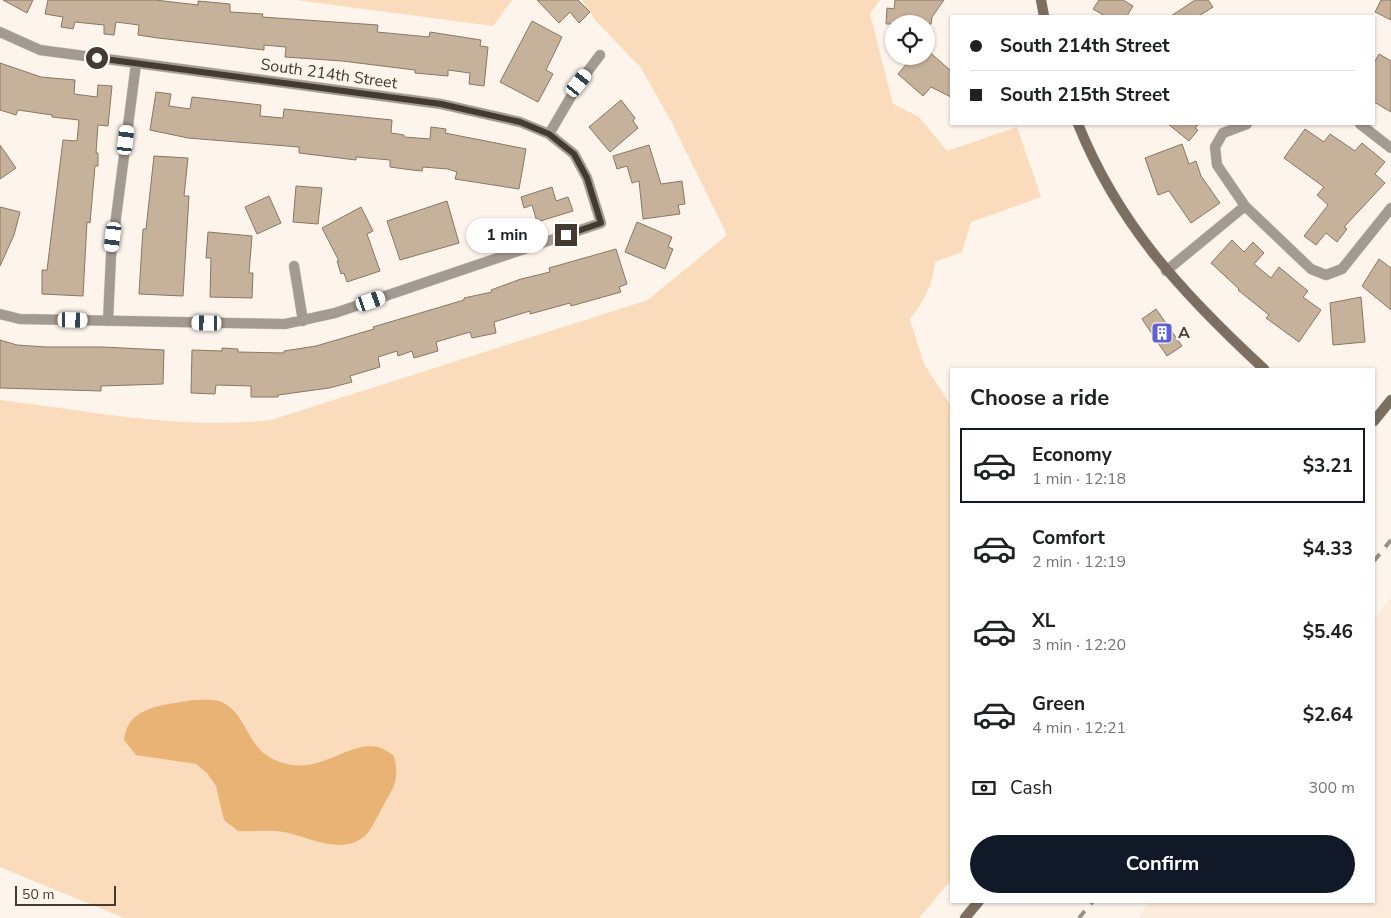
<!DOCTYPE html>
<html lang="en">
<head>
<meta charset="utf-8">
<style>
  :root { --surface:#fff; --page:#f6f6f6; --text:#202124; --muted:#757577; --line:#e0e0e0; --accent:#111827 }
  body { margin:0; font-family:"Nunito Sans",sans-serif; background:var(--page); color:var(--text); height:100vh; display:flex; flex-direction:column; font-size:19px; white-space:nowrap }
  * { box-sizing:border-box; margin:0 }
  p { font-size:16px; color:var(--muted) }
  .icon { flex:none; width:28px; height:28px; fill:none; stroke:currentColor; stroke-width:2; stroke-linecap:round; stroke-linejoin:round }
  .map { position:relative; flex:1; overflow:hidden }
  .drawer { position:absolute; left:950px; top:368px; width:425px; height:535px; display:flex; flex-direction:column; background:var(--surface); border-radius:0px; box-shadow:0 1px 4px #0004 }
  .drawer>* { flex:none }
  .top-card { position:absolute; left:950px; top:15px; width:425px; height:110px; border-radius:0px; box-shadow:0 1px 4px #0004; display:grid; align-content:center; height:110px; padding:0 20px; background:var(--surface) }
  .tools { position:absolute; left:885px; top:15px; display:grid; gap:10px }
  .tools a { display:grid; place-items:center; width:50px; height:50px; border-radius:50%; background:var(--surface); box-shadow:0 1px 4px #0004; font-size:25px }
  .scale { position:absolute; left:15px; bottom:12px; width:101px; box-sizing:border-box; padding-left:5px; border:2px solid #433b32; border-top:0; font-size:14px; line-height:18px; white-space:nowrap; color:#433b32; -webkit-text-stroke:4px #fdf4eb; paint-order:stroke }
  .end { position:absolute; width:22px; height:22px; margin:-11px; border:6px solid #433b32; background:#fff; box-shadow:0 0 0 2px #fff }
  .from { border-radius:50% }
  .bubble { position:absolute; height:35px; border-radius:18px; background:var(--surface); box-shadow:0 1px 4px #0004; font-size:16px; font-weight:700; line-height:35px; text-align:center }
  .car { position:absolute; width:15px; height:30px; margin:-15px -8px; border-radius:6px; box-shadow:0 0 4px 1px #0007; background:linear-gradient(#fff 24%,#345 0 40%,#fff 0 76%,#345 0 86%,#fff 0) }
  .top-card b { display:flex; align-items:center; gap:18px; height:48px; font-size:19px }
  .top-card b+b { border-top:1px solid var(--line) }
  .top-card i { width:12px; height:12px; background:var(--text) }
  ul { padding:0; list-style:none }
  li { display:flex; align-items:center; gap:15px; height:75px; margin:0 10px 8px; padding:0 10px; border:2px solid transparent; border-radius:0px }
  li div { flex:1 }
  li b { display:block; font-size:19px }
  li em { font-style:normal; font-weight:700 }
  li.active { border-color:var(--accent) }
  li>.icon { width:45px; height:45px; stroke-width:1.5 }
  h2 { padding:0 20px; font-size:22px; line-height:60px }
  .pay { display:flex; align-items:center; gap:12px; height:55px; padding:0 20px; font-size:19px }
  .pay p { margin-inline-start:auto }
  .cta { display:flex; gap:10px; margin-top:auto; padding:10px 20px }
  .cta a { flex:1; height:58px; border-radius:30px; background:var(--accent); color:#fff; font-size:20px; font-weight:700; line-height:58px; text-align:center }
  .map>svg:first-child { display:block }
  .built { fill:#fcebda }
  .green { fill:#fadbbb }
  .water { fill:#eab376 }
  .building { fill:#c6b19b; stroke:#8a7762 }
  .lines { fill:none; stroke-linecap:round; stroke-linejoin:round }
  .street-casing { stroke:#d8cfc6; stroke-width:11 }
  .secondary-casing { stroke:#d8cfc6; stroke-width:11 }
  .street { stroke:#a39a91; stroke-width:10 }
  .secondary { stroke:#7c6f61; stroke-width:10 }
  .rail { stroke:#9a9188; stroke-width:4; stroke-dasharray:9 9; stroke-linecap:butt }
  .route { stroke:#433b32; stroke-width:6 }
  .labels { text-anchor:middle; dominant-baseline:central; stroke-width:4.5; stroke-linejoin:round; paint-order:stroke }
  .street-label { font-size:16px; fill:#433b32; stroke:#fdf4eb }
  .poi-label { font-size:16px; font-weight:bold; fill:#433b32; stroke:#fdf4eb; text-anchor:start }
</style>
</head>
<body>
<div class="map">
<svg width="1391" height="918" viewBox="0 0 1391 918">
  <rect width="100%" height="100%" fill="#fdf4eb"/>
  <path class="built" d="M1391,597V918H1138L1151,901H1374V619Z"/>
  <path class="green" d="M296,0H512L493,26Z
    M582,0H880L870,14L893,104L919,117L947,151L1017,127L1041,197L971,222L962,252L935,262C933,285 924,301 910,319L924,364L951,406V880L919,918H124L0,867V400C90,411 180,430 271,420L648,300L727,235L671,121L641,68L596,21Z"/>
  <path class="water" d="M192,700C200,700 211,699 219,701C246,711 246,745 271,758C316,782 345,740 378,747C383,748 390,753 394,756C400,780 394,786 383,806C378,815 372,829 365,836C341,856 309,837 284,832C268,829 253,832 238,831L224,820L216,786L207,773L196,764L136,755L124,740C128,705 163,706 192,700Z"/>
  <path class="building" d="M3,0H33L27,13Z
    M48,0H155L198,5V1L230,4V12L263,14L262,17L378,25L377,32L429,37L430,32L481,40L480,46L488,47L484,86L469,84L470,73L448,70V76L415,73V70L342,61L285,57L286,47L264,45V50L158,38L138,35L139,25L116,22L114,35L104,34V25L75,22L73,29L61,27L63,17L45,14Z
    M537,0H578L590,12L579,23L570,12L559,23Z
    M895,0H944L932,17L931,24H886L887,8L894,9Z
    M1099,0H1123L1133,6L1127,16H1105L1093,9Z
    M1195,0H1208L1213,7L1199,16H1171Z
    M1381,0H1391V20L1375,12Z
    M532,21L562,37L546,70L553,74L538,102L500,82Z
    M926,49L951,71V97L931,87L923,96L898,74L913,56H926Z
    M1379,54L1391,61V112L1374,102V63Z
    M0,63L41,77L75,80L74,94L97,97L98,85L112,86L108,126L98,125L96,153H98V166H95L90,223L87,222L83,296L42,294V270H47L63,140L77,141L79,120L52,117V115L18,110L16,115L0,110Z
    M156,92L171,94L169,106L190,109L192,97L210,99L261,105L260,116L283,118L284,109L392,120L391,133L404,135V137L430,139L431,127L446,129L445,133L526,149L519,189L455,179L457,172L448,169L423,167L422,171L412,170L390,167V160L356,157V160L299,153V147L188,138L150,130Z
    M621,100L635,118L633,121L638,128L610,152L589,127Z
    M1168,124H1199L1195,128L1198,130L1189,141Z
    M1305,129L1324,142L1330,134L1355,151L1362,143L1385,162L1375,174L1385,183L1344,227L1347,229L1337,242L1326,233L1316,245L1304,236L1328,205L1317,195L1324,187L1284,158Z
    M1182,144L1189,164L1196,161L1201,176L1220,203L1191,223L1169,191L1158,195L1145,158Z
    M0,145L16,168L0,179Z
    M649,145L661,184L682,181L685,204L678,205L680,214L643,219L639,181L632,183L627,166L617,169L613,156Z
    M154,156L188,158L184,196H189L183,296L139,294L143,229H146Z
    M296,186L322,188L318,224L293,222Z
    M552,187L556,201L568,197L573,211L537,222L532,205L524,208L521,197Z
    M269,196L281,223L257,234L245,207Z
    M447,201L459,243L400,260L387,221Z
    M0,207L20,212L14,235L0,266Z
    M361,207L373,231L367,234L380,271L347,282L344,273L341,274L337,261H339L322,228Z
    M637,222L672,237L668,247L673,249L665,269L625,252Z
    M208,232L252,236L249,273H253L252,298L210,297L211,258H206Z
    M1232,240L1244,252L1253,242L1264,253L1254,264L1271,278L1279,267L1308,291L1303,297L1321,310L1299,342L1266,318L1269,315L1238,290L1239,289L1211,263Z
    M616,249L627,284L619,287L621,292L571,306L570,303L530,314V311L494,322L496,333L472,338L470,332L436,342L438,351L414,358L412,351L398,356L397,351L378,357L380,367L350,376L352,382L329,388L278,395V397H251V386L216,385L215,394L191,393L192,350L222,351V348L238,349V352L284,353V351L316,346L374,329L373,327L464,300V298L492,292L491,290L521,279L550,272L549,268Z
    M1379,259L1391,268V310L1362,286Z
    M1361,297L1365,342L1333,345L1330,303Z
    M1156,309L1182,346L1167,356L1142,319Z
    M0,340L17,345L46,347H102L164,350L163,384L101,386V391L0,388Z"/>
  <g class="lines">
    <g class="street-casing">
      <path id="street" d="M0,32L40,50L441,104L520,122L549,134L574,154L587,178L601,223L335,313L285,324L20,319L0,314
        M1247,124L1223,133L1215,147L1217,165L1245,206L1311,269L1326,275L1342,269L1391,208
        M1360,124L1391,148
        M549,134L579,83L600,55
        M294,266L303,321
        M1166,271L1245,206
        M108,321L111,256L136,64"/>
    </g>
    <g class="secondary-casing">
      <path id="secondary" d="M1041,0L1044,16
        M1078,124C1119,226 1184,295 1264,369
        M1374,421L1391,400
        M965,918L979,901"/>
    </g>
    <use href="#street" class="street"/>
    <use href="#secondary" class="secondary"/>
    <path class="rail" d="M1374,561L1391,540
      M1079,918L1093,901"/>
  </g>
  <g class="lines">
    <path class="route" d="M97,58L441,104L520,122L549,134L574,154L587,178L601,223L566,235"/>
  </g>
  <defs>
    <g id="building-square" transform="scale(1.125)"><rect x="-9" y="-9" width="18" height="18" rx="4" fill="#5f60d8" stroke="#fdf4eb"/><path d="M-4-6H4V6H1V3H-1V6H-4ZM-2.5-4.3h1.7v1.8h-1.7ZM.8-4.3h1.7v1.8H.8ZM-2.5-1h1.7V.8h-1.7ZM.8-1h1.7V.8H.8Z" fill="#fff"/></g>
  </defs>
  <g fill-rule="evenodd">
    <use href="#building-square" x="1162" y="333"/>
  </g>
  <g class="labels">
    <g class="street-label">
      <text transform="translate(329 74) rotate(8)">South 214th Street</text>
    </g>
    <g class="poi-label">
      <text x="1178" y="333">A</text>
    </g>
  </g>
</svg>
<div class="tools">
<a><svg class="icon" aria-label="locate" viewBox="0 0 24 24"><circle cx="12" cy="12" r="6"/><path d="M12 2v4M12 18v4M2 12h4M18 12h4"/></svg></a>
</div>
<div class="scale">50 m</div>
<i class="end from" style="left:97px;top:58px"></i>
<i class="end" style="left:566px;top:235px"></i>
<div class="bubble" style="left:466px;top:218px;width:82px">1 min</div>
<i class="car" style="left:579px;top:83px;rotate:38deg"></i>
<i class="car" style="left:126px;top:140px;rotate:7deg"></i>
<i class="car" style="left:113px;top:237px;rotate:187deg"></i>
<i class="car" style="left:371px;top:301px;rotate:71deg"></i>
<i class="car" style="left:73px;top:320px;rotate:91deg"></i>
<i class="car" style="left:207px;top:323px;rotate:271deg"></i>
<div class="top-card">
<b><i class="from"></i>South 214th Street</b>
<b><i></i>South 215th Street</b>
</div>
<section class="drawer">
<h2>Choose a ride</h2>
<ul>
<li class="active"><svg class="icon" aria-label="car" viewBox="0 0 24 24"><path d="M5 17H2v-5l4-1 3-4h7l3 4 3 1v5h-3M9 17h6M6 11h13"/><circle cx="7" cy="17" r="2"/><circle cx="17" cy="17" r="2"/></svg><div><b>Economy</b><p>1 min · 12:18</p></div><em>$3.21</em></li>
<li><svg class="icon" aria-label="car" viewBox="0 0 24 24"><path d="M5 17H2v-5l4-1 3-4h7l3 4 3 1v5h-3M9 17h6M6 11h13"/><circle cx="7" cy="17" r="2"/><circle cx="17" cy="17" r="2"/></svg><div><b>Comfort</b><p>2 min · 12:19</p></div><em>$4.33</em></li>
<li><svg class="icon" aria-label="car" viewBox="0 0 24 24"><path d="M5 17H2v-5l4-1 3-4h7l3 4 3 1v5h-3M9 17h6M6 11h13"/><circle cx="7" cy="17" r="2"/><circle cx="17" cy="17" r="2"/></svg><div><b>XL</b><p>3 min · 12:20</p></div><em>$5.46</em></li>
<li><svg class="icon" aria-label="car" viewBox="0 0 24 24"><path d="M5 17H2v-5l4-1 3-4h7l3 4 3 1v5h-3M9 17h6M6 11h13"/><circle cx="7" cy="17" r="2"/><circle cx="17" cy="17" r="2"/></svg><div><b>Green</b><p>4 min · 12:21</p></div><em>$2.64</em></li>
</ul>
<div class="pay"><svg class="icon" aria-label="cash" viewBox="0 0 24 24"><path d="M3 7h18v10H3z"/><circle cx="12" cy="12" r="2"/></svg>Cash<p>300 m</p></div>
<div class="cta"><a>Confirm</a></div>
</section>
</div>
</body>
</html>
